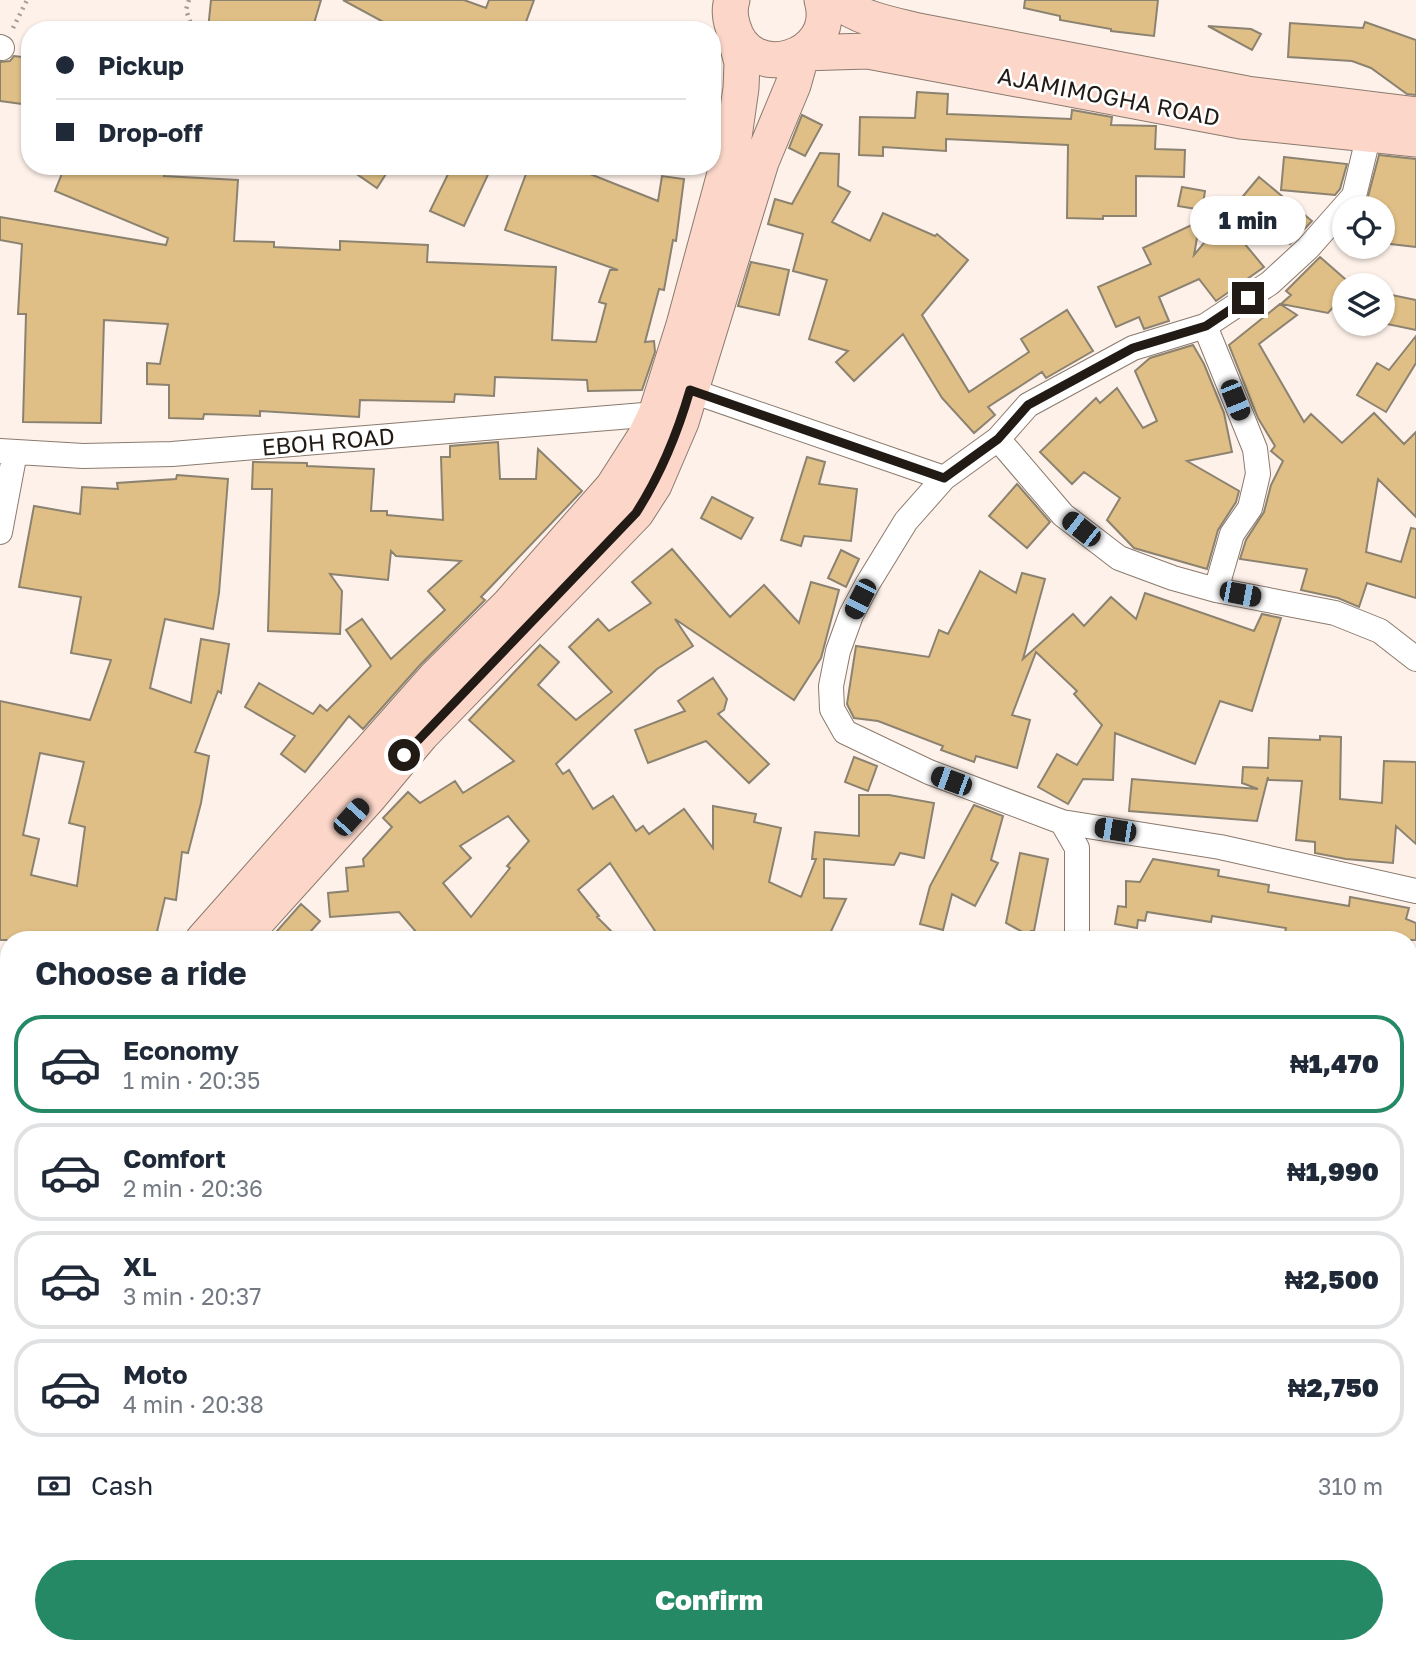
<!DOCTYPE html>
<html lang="en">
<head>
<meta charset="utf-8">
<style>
  :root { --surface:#fff; --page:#f2f2f3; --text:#1f2937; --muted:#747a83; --line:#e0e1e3; --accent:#248964 }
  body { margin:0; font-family:"Golos Text",sans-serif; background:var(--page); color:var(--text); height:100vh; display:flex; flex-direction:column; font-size:26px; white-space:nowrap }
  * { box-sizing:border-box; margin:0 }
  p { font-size:23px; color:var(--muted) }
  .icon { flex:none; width:38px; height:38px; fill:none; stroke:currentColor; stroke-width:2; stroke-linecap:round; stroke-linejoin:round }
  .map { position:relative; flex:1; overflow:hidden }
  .drawer { position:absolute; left:0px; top:931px; width:1418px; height:723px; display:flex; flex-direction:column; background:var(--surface); border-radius:28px 28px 0 0; box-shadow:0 2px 5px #0004 }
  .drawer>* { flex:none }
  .hud { position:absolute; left:21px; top:21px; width:700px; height:154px; border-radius:28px; box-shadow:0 2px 5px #0004; display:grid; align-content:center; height:154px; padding:0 35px; background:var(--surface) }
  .controls { position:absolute; left:1332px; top:196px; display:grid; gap:14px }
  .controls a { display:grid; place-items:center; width:63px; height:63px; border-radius:50%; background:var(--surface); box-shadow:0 2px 5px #0004; font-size:35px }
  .end { position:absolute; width:32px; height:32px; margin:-16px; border:9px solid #211a15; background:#fff; box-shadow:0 0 0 4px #fff }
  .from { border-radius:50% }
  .bubble { position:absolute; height:49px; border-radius:24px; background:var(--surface); box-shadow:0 2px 5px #0004; font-size:23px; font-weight:800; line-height:49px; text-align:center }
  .car { position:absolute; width:21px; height:42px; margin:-21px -10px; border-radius:9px; box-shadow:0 0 5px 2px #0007; background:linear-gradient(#222 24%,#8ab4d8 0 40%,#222 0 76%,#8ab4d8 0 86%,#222 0) }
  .hud b { display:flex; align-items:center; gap:24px; height:66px; font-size:26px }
  .hud b+b { border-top:2px solid var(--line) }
  .hud i { width:18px; height:18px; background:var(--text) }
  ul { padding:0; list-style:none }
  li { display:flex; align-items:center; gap:21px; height:98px; margin:0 14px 10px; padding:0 21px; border:4px solid var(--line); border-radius:28px }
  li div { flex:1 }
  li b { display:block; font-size:26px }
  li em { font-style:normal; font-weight:800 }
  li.selected { border-color:var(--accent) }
  li>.icon { width:63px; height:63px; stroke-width:1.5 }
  h2 { padding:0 35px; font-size:32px; line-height:84px }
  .pay { display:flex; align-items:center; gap:18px; height:77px; padding:0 35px; font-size:26px }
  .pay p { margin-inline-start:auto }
  .primary-button { display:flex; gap:14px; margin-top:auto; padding:14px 35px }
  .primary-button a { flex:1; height:80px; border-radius:42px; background:var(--accent); color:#fff; font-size:28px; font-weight:800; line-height:80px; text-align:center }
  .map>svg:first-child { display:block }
  .built { fill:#fee5d1 }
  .building { fill:#dfbf86; stroke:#8c8270; stroke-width:2; fill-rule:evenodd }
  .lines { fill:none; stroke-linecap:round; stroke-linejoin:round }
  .service-casing { stroke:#8b7a6d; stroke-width:14 }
  .minor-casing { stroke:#8b7a6d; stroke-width:26 }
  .secondary-casing { stroke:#8b7a6d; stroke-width:37 }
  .path { stroke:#a69c95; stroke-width:4.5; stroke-dasharray:2 5; stroke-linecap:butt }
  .service { stroke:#fff; stroke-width:12 }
  .minor { stroke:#fff; stroke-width:24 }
  .secondary { stroke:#fbd6c9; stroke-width:35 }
  .route { stroke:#211a15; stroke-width:9 }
  .labels { text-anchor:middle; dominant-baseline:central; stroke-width:5; stroke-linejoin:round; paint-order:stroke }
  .street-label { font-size:23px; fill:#211a15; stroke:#fff }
</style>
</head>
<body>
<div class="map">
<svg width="1416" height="1653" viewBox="0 0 1416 1653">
  <rect width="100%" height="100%" fill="#fdf1e9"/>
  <path class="built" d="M1409,1582L1416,1584V1653H1222L1223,1645H1409Z"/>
  <path class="building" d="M211,0H321L312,30H208Z
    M343,0H464L486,8L489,0H534L523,30H398Z
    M1025,0H1158L1154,36L1111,31V29L1060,20V16L1024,8Z
    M1365,22L1416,40V95L1407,94L1371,68L1352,61L1288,57L1290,23L1363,28Z
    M1208,26L1251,29L1261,34L1252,50Z
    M14,56L30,58V105L0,101V62L10,61Z
    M917,92L948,94L947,114L1071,119L1072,110L1112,117L1111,125L1156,126L1155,149L1185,150L1184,177L1136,176V216H1103V219L1067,218L1068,145L946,139V151L883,147V156L859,155L860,117L915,118Z
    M802,115L822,125L805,156L789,148Z
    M820,153L839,154L838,186L850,192L832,222L870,241L883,213L935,236L937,234L968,260L922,315L969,392L1029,352L1021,339L1067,310L1093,351L1046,378L1042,372L988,407L995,415L974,433L942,398L903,334L854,381L836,362L848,351L809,339L827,280L793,271L803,234L768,224L775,199L792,204Z
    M1379,155L1416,159V247L1382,243V208H1365Z
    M1284,157L1347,164L1340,189L1335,195L1281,190Z
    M65,166H168L164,176L238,180L234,241L274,242V247L340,250V241L428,245L427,262L556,267L552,340L596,342L606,304L599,302L610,270H618L505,230L529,166H570L658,201L662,176L684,179L676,241L673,240L664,290L659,289L645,342L654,341L655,352L642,390L588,391L587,380L495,377L494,396L455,394L454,402L360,400L359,417L260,411V416L204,414L203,419L169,418V385L147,384V363L160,364L168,324L104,320L101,423L23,422L26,314H18L22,244L0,240V217L166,245L168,238L55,191Z
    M345,166H391L377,188Z
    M452,166H492L464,226L430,211Z
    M1259,177L1312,221L1290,244L1239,201Z
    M1182,187L1205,191L1202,210L1178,206Z
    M1224,219L1264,267L1216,301L1199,279L1159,297L1169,321L1144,329L1139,317L1116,327L1098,287L1151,264L1143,248L1200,221L1194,255Z
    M1320,257L1352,285H1344V295L1328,313L1281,304L1291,295L1286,291Z
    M751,262L789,270L779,315L738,306Z
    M1382,293L1416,300V330L1382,323Z
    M1280,304L1297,315L1259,344L1304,422L1311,414L1342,443L1374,413L1404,444L1416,432V517L1378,479L1366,552L1401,562L1411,528L1416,529V598L1367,583L1359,607L1338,598L1301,590L1307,569L1240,559L1246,540L1264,512L1271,485L1283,461L1271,451L1275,446L1258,418L1229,345Z
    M1416,336V363L1386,412L1357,395L1377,363L1389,370Z
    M1193,345L1204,364L1224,413L1232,452L1187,461L1239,491L1236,502L1218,530L1207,569L1134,548L1107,520L1120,498L1084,472L1072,484L1040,452L1096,398L1100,403L1117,388L1143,428L1157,421L1135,371L1150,358Z
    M498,442L500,479H536L538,449L582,491L481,597L485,600L420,665L363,729L349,716L305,772L281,754L295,736L245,707L259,683L313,714L320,705L327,711L371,666L346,630L362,619L391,659L445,610L428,591L461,561L396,556L391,551L388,580L330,574L342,591L340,634L268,631L272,489H252L253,462L307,463V466L374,469L371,511H387V515L443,520L441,457H450V446Z
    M807,457L825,462L819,484L857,489L851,541L804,536L801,546L781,540Z
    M177,475L228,479L219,593L213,629L165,619L150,688L191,703L201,639L229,644L221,693L218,691L195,752L209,756L201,803L188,853L182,852L176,900L165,898L155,940H0V701L90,720L111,660L71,653L81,597L19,587L34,506L80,514L82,487L118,489L117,483L176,479ZM40,753L84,762L69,823L85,827L77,886L31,875L39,839L23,835Z
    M1017,484L1050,522L1027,548L989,516Z
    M712,497L753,518L741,539L701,518Z
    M672,549L730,617L764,585L799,623L811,582L839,590L821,658L794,700L675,619L693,646L657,669L556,764L563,774L569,770L593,809L613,796L636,831L643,826L649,834L684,809L713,848V806L756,814L754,822L781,828L769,882L801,897L816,859H812L815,832L859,836V795H889L934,803L924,858L900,853L894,865L824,859V898L846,899L827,940H661L610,863L578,890L599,916L597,917L620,940H423L399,912L330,917L328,893L348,891L346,868L364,866L363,859L392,827L383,818L408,792L420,803L455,781L463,793L514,761L469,720L540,645L559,662L538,685L576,720L612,692L569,647L598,619L609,631L651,603L632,582ZM508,816L529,841L507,866L510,868L471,917L443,883L471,858L460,846Z
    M841,550L859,559L846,587L828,578Z
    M980,571L1016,593L1022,573L1045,579L1023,659L1073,614L1084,626L1111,597L1136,619L1145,593L1254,631L1262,614L1281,618L1252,711L1220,701L1195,764L1115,733L1113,780L1083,779L1068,804L1038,787L1057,754L1077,765L1102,725L1074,694L1077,691L1036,652L1012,715L1030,720L1017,768L976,756L974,762L941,750L943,746L878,721L854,718L847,704L856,646L929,657L939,630L948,634Z
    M713,678L727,699L724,710L718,714L769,764L749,783L706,741L648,763L635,730L685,711L678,701Z
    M1320,736L1341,737L1340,799L1382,803L1384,761L1416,762V844L1396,826L1393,863L1346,859L1315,853V842L1296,840L1302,781L1268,780V777L1257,821L1129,811L1132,779L1258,789L1242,783L1243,767L1268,768L1269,738L1320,740Z
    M854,757L877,766L868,791L845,782Z
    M974,805L1003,816L991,860L998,863L975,906L952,894L943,930L920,924L930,886Z
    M1020,853L1048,859L1034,931H1031L1030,936L1006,923Z
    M1153,859L1219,870L1218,876L1269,885L1268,892L1349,906L1350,897L1409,908L1406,919L1416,923V940H1303L1284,937L1286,928L1212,916L1211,922L1147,912L1145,921L1138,920L1137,928L1115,924L1118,906L1126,907V881L1140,882Z
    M301,904L320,921L303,940H269Z"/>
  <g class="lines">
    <g class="service-casing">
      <path id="service" d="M0,1307L9,1308
        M0,1564L9,1578"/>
    </g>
    <g class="minor-casing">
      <path id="minor" d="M0,47L2,48
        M1369,134L1354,196L1308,248L1270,283L1205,326L1133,348L1028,405L998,439L944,478L906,521L868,583L851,615L838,651L831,686L832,709L845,732L929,772L1062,822L1220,847L1416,891
        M1205,326L1255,449L1258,474L1250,508L1232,534L1216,590
        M689,390L944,478
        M998,439L1063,515L1119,558L1173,578L1216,590L1335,613L1380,631L1416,659
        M0,451L83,456L172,454L656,414
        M0,532L15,452
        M1062,822L1077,848V940
        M1409,1258L1416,1260
        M0,1598L9,1592
        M784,1645L812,1653
        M1197,1645L1198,1653
        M189,1653L203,1645
        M1021,1653L1031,1645"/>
    </g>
    <g class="secondary-casing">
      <path id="secondary" d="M732,0C729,9 730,18 733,27C749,85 839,59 822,0
        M836,0C860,19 889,24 918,31L1247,94L1416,115
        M203,940L435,678L508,606L613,487L645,437L656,414L684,325L733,144L741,88L742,63L734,32
        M240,940L369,797L421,735L636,513L654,485L681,422L761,162L793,85L802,53L868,51L1241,121L1416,139
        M0,1054L9,1055
        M0,1224L9,1223
        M1409,1516L1416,1518
        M1409,1548L1416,1549"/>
    </g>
    <path class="path" d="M189,0L186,10L193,30
      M13,28L27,0
      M201,173L206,166"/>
    <use href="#service" class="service"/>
    <use href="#minor" class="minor"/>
    <use href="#secondary" class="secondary"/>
  </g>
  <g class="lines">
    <path class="route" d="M404,755L636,513C661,474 677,435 690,390L944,478L998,439L1028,405L1133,348L1206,326L1248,298"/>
  </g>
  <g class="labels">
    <g class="street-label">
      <text transform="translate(1109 96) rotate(11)">AJAMIMOGHA ROAD</text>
      <text transform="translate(328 441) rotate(-5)">EBOH ROAD</text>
    </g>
  </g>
</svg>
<div class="controls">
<a><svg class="icon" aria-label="locate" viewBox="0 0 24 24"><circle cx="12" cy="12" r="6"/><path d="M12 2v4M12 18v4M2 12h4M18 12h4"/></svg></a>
<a><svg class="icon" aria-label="layers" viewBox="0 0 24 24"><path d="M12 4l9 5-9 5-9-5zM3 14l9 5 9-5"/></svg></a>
</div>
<i class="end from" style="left:404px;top:755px"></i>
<i class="end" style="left:1248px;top:298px"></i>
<div class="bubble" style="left:1190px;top:196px;width:116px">1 min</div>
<i class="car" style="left:1235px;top:400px;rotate:158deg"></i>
<i class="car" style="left:1081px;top:529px;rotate:308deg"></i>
<i class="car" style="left:1240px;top:594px;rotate:101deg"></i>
<i class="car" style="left:860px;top:599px;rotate:207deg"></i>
<i class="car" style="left:951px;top:781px;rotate:290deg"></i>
<i class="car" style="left:351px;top:817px;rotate:42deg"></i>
<i class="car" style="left:1115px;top:830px;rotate:279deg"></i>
<div class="hud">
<b><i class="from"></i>Pickup</b>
<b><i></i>Drop-off</b>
</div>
<section class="drawer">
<h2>Choose a ride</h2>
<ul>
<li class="selected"><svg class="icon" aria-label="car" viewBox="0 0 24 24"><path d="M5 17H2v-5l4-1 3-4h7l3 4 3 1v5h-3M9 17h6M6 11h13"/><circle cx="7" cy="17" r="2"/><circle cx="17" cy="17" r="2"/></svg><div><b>Economy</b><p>1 min · 20:35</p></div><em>₦1,470</em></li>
<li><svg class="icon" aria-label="car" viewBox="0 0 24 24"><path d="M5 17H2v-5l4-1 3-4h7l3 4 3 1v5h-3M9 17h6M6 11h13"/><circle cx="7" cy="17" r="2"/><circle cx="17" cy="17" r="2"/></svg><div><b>Comfort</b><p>2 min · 20:36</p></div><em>₦1,990</em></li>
<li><svg class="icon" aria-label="car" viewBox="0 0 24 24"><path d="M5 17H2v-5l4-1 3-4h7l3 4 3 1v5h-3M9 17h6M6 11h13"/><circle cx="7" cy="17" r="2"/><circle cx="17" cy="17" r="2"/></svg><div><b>XL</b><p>3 min · 20:37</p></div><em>₦2,500</em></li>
<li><svg class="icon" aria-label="car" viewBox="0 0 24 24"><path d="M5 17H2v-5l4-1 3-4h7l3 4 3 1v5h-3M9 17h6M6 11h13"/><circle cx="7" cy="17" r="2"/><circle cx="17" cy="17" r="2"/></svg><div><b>Moto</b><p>4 min · 20:38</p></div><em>₦2,750</em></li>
</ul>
<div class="pay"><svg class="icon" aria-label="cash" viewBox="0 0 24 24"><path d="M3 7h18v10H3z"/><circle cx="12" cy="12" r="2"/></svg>Cash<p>310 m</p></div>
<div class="primary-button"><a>Confirm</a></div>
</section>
</div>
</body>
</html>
